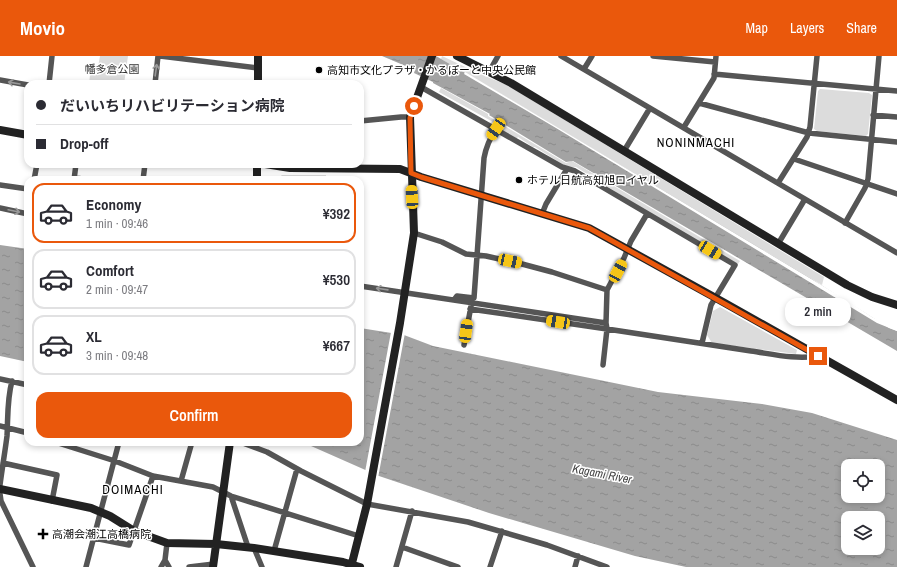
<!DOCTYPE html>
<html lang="en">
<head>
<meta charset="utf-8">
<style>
  :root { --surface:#fff; --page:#f2f2f3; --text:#2b2b33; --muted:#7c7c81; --line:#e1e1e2; --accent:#ea580c }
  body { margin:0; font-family:"Archivo Narrow","Noto Sans JP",sans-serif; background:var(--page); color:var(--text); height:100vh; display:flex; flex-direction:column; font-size:15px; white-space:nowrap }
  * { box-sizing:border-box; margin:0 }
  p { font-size:13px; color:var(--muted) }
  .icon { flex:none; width:22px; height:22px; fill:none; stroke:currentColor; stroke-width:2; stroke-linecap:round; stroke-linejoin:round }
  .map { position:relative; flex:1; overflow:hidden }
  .sheet { position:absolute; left:24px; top:120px; width:340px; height:270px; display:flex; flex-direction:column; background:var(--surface); border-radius:12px; box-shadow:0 2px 6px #0003 }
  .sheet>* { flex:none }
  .banner { position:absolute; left:24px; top:24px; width:340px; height:88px; border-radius:12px; box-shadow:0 2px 6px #0003; display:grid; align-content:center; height:88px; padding:0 12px; background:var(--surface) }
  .tools { position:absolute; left:841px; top:403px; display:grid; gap:8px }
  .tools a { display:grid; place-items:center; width:44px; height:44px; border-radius:8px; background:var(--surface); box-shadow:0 2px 6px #0003; font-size:20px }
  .end { position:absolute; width:18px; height:18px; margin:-9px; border:5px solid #ea580c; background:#fff; box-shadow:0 0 0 2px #fff }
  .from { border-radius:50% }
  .bubble { position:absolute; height:28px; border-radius:12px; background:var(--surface); box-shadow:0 2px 6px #0003; font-size:13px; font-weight:600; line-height:28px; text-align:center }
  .car { position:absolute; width:12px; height:24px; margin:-12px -6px; border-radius:5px; box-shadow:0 0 3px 1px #0007; background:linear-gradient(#f5c518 24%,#345 0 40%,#f5c518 0 76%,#345 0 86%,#f5c518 0) }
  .banner b { display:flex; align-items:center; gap:14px; height:38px; font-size:15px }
  .banner b+b { border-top:1px solid var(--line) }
  .banner i { width:10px; height:10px; background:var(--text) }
  ul { padding:7px 0 0; list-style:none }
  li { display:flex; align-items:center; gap:12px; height:60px; margin:0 8px 6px; padding:0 4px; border:2px solid var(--line); border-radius:12px }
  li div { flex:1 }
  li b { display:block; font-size:15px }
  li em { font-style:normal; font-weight:600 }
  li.current { border-color:var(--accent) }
  li>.icon { width:36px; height:36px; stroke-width:1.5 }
  .primary-button { display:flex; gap:8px; margin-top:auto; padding:8px 12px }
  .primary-button a { flex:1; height:46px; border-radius:12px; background:var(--accent); color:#fff; font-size:16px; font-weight:600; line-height:46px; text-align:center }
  header { display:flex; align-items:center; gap:24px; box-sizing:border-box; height:56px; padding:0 20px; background:var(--accent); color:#fff }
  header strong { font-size:19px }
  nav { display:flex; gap:22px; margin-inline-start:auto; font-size:14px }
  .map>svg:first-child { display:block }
  .green { fill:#dcdcdc }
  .water { fill:url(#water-ripples); fill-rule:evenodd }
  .pier { fill:#fff }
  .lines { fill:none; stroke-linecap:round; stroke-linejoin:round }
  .street { stroke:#555; stroke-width:5.5 }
  .secondary { stroke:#222; stroke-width:8 }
  .oneway { stroke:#999 }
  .route { stroke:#ea580c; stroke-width:5 }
  .poi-dot { fill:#000; stroke:#fff; stroke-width:1.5 }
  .labels { text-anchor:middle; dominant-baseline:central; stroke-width:3; stroke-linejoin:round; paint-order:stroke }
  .park-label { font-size:11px; fill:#333; stroke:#fff }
  .poi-label { font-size:11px; fill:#000; stroke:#fff; text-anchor:start }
  .water-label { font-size:12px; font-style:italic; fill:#444; stroke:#fff }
  .quarter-label { font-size:13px; letter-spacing:1px; fill:#000; stroke:#fff }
</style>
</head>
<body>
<header>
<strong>Movio</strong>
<nav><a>Map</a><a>Layers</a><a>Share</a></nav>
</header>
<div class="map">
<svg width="897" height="511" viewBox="0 0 897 511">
  <defs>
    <pattern id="water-ripples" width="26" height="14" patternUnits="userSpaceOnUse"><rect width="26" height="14" fill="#a3a3a3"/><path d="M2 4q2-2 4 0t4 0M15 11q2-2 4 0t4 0" fill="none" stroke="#8b8b8b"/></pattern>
  </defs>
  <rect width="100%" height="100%" fill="#fff"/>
  <path class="green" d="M100,0H128L124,28H89L91,10L98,11Z
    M442,0L480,18L507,29L824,221L822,229L486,29L441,3Z
    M441,32L488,58V60L566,107L572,105L740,205L738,208L643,153L576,111H567L535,91H533L518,81L516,83L493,68V66L439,36Z
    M820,33L869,37L872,39L868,78L866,80L817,75L814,73L818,35Z
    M282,119H326V124H276Z
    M720,251L797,294L796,298L712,287L707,279L713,255Z"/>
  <path class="water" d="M382,0H436L486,29L810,222L889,272L897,275V295L573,105L566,106L489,59L490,58L433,27V26L414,17L415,14Z
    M0,189L28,193V306L0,300Z
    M360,272L404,279L433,290L658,336L762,348L812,357L897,384V511H686L635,500L489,457L379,420L302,386H360ZM848,410H878V440H848ZM848,462H878V492H848Z"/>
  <path class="pier" d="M465,16L843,242L872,261L897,274V275L877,267L556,72L464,18Z
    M391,276L405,277L378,422L365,416Z"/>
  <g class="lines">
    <path class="street" d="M160,0L258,12
      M561,0L897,197
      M653,0L715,6
      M584,13L592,0
      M489,16L498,0
      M714,18L897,35
      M0,24L28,29
      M49,28L52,0
      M155,28L158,0
      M421,31L562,111L575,115L735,209L711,249L702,287
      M699,47L809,77L897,86
      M873,59L897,61
      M360,65L401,61H410
      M684,71L714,22L716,0
      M624,95L650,52
      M794,103L897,138
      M74,122L94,124
      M34,124L37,108
      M74,124L76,108
      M143,124L145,108
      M778,127L807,81L810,71L817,0
      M0,129L28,133
      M0,152L28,158
      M542,158L546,148L567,113
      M845,167L865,132L868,123L879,0
      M414,177L442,186L466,198L486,200L522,208L552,216L607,234
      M778,188L805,143
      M360,230L606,267L607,273C655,280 703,288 751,295C772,298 796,304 818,300
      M454,244L457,240L474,242L484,102C486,91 490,82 496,73
      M470,253L607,273L603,309
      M606,267L607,234L624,202L631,185L647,158
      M464,289L471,250
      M0,323L28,329
      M0,370L28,377
      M55,386L115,405L153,420L213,431L231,440L359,480
      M240,386L267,396L301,415L367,448L468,466L547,489L607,511
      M3,407L57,419L52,445
      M181,425L192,386
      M0,429C2,413 5,396 7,380C8,361 7,343 12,325
      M0,438L1,445L33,511
      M231,440L248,491
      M94,482L129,489L153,420
      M402,491L458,511
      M254,492L262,511
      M274,495L297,413
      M165,504L169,511
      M86,511L119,386
      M161,511L165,504L167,487
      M189,511L214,508
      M396,511L412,455
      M490,511L502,475
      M575,511L578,500"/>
    <path class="secondary" d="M457,0L511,27L847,229L872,241L897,249
      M258,28V0
      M0,74L28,79
      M265,108L290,112L400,113L421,121L589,172L723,246L897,344
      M257,124V108
      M0,433L91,452L110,460L134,475L167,487L216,488L254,492L343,506L360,511
      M213,511L230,386
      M351,511L367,448L400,267L414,177L410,61L432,0"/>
  </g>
  <defs><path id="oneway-shaft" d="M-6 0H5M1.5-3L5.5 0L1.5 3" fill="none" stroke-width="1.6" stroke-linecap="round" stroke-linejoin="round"/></defs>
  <g class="oneway">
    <use href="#oneway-shaft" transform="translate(156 14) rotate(-82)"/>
    <use href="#oneway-shaft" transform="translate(14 27) rotate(-170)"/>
    <use href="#oneway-shaft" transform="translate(14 155) rotate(12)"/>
    <use href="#oneway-shaft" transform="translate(382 233) rotate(-172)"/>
  </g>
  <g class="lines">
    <path class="route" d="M414,50L410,62L411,117L421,121L589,172L818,300"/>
  </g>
  <g class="poi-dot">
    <circle cx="319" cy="14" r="4"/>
    <circle cx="519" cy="124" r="4"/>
    <path d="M41 472h4v4h4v4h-4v4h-4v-4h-4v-4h4z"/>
  </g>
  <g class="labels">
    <g class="park-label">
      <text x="112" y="13">幡多倉公園</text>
    </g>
    <g class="poi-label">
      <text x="327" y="14">高知市文化プラザ・かるぽーと中央公民館</text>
      <text x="527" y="124">ホテル日航高知旭ロイヤル</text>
      <text x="52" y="478">高潮会潮江高橋病院</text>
    </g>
    <g class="water-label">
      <text transform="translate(602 418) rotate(11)">Kagami River</text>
    </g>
    <g class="quarter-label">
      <text x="696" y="86">NONINMACHI</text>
      <text x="133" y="433">DOIMACHI</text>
    </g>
  </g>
</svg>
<div class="tools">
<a><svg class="icon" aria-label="locate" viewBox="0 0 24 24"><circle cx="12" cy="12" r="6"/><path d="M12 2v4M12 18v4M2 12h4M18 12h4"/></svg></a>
<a><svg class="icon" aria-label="layers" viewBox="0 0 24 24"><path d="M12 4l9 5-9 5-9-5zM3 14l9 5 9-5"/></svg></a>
</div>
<i class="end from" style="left:414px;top:50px"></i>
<i class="end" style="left:818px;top:300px"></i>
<div class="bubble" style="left:785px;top:242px;width:66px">2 min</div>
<i class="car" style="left:496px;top:73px;rotate:214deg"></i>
<i class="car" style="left:412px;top:141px;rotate:357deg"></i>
<i class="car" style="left:710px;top:194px;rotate:121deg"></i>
<i class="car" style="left:510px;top:205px;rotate:102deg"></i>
<i class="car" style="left:618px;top:215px;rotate:28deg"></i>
<i class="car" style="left:558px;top:266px;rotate:279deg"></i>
<i class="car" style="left:466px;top:275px;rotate:8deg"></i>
<div class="banner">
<b><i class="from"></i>だいいちリハビリテーション病院</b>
<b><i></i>Drop-off</b>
</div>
<section class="sheet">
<ul>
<li class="current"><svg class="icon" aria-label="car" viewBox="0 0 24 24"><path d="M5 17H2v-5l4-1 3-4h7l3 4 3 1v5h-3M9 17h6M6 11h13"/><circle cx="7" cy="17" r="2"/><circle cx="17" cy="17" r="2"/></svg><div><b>Economy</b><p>1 min · 09:46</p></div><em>¥392</em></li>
<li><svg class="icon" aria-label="car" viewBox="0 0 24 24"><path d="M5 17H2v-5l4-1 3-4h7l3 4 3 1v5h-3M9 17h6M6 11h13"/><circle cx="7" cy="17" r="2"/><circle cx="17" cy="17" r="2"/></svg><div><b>Comfort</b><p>2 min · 09:47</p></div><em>¥530</em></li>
<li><svg class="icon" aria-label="car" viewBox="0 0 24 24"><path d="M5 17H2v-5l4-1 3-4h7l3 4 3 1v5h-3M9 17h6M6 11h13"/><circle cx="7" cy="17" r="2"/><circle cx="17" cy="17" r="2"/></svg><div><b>XL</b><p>3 min · 09:48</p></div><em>¥667</em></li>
</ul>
<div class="primary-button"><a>Confirm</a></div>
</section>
</div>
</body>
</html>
